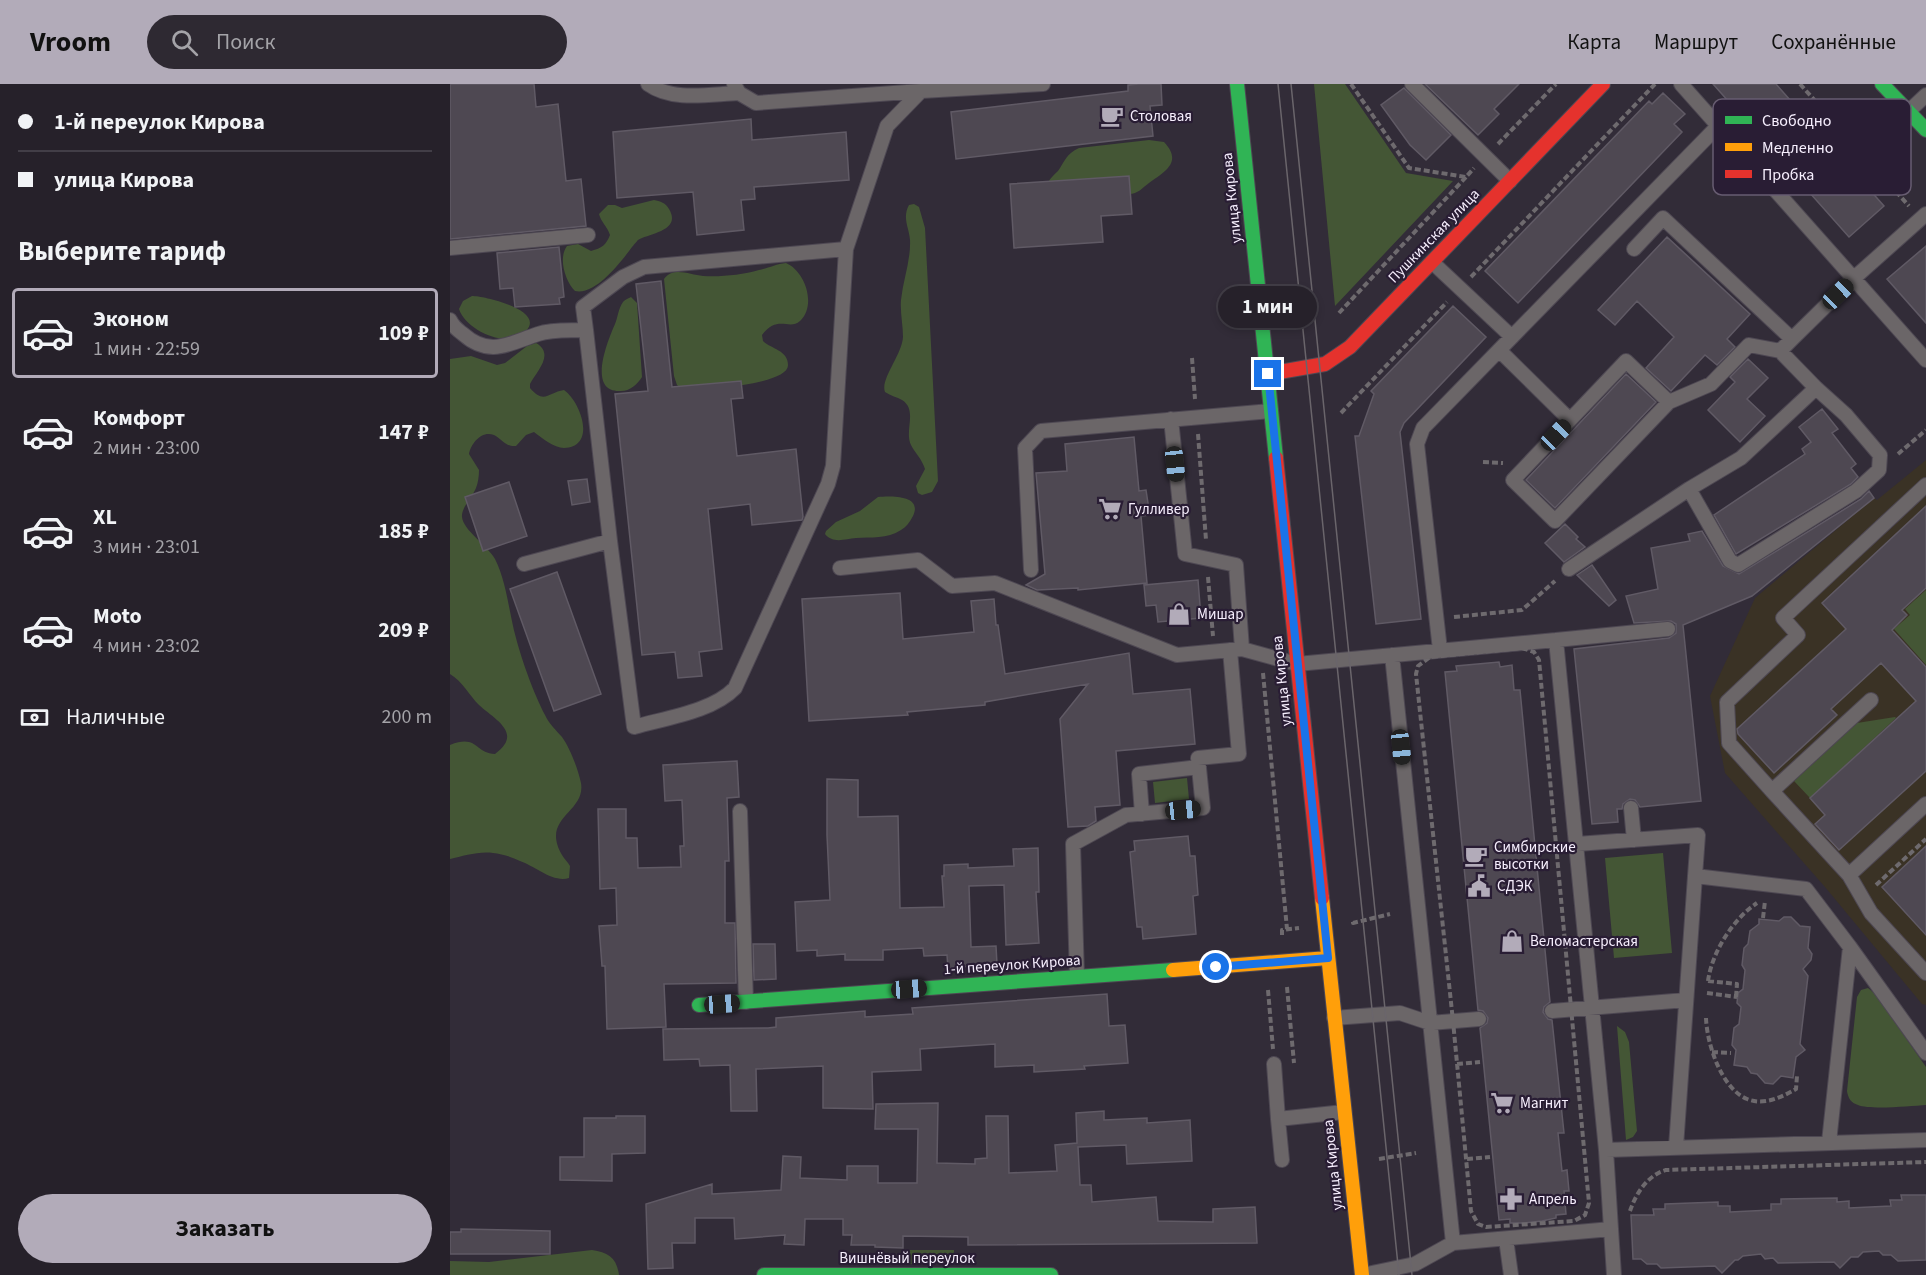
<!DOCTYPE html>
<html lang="ru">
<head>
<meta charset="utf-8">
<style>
  :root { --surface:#26212a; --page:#2e2932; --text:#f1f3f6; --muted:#a4a3a8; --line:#423e47; --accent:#b2abb9 }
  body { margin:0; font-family:"Source Sans 3",sans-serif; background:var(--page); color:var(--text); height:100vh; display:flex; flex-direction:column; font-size:22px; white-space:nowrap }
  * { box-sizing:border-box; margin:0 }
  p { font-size:20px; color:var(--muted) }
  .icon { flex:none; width:33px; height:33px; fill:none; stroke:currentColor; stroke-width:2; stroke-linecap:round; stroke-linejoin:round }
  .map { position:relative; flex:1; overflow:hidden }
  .sheet { display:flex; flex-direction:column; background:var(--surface); width:450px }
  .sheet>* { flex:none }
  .hud { display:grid; align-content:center; height:132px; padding:0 18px; background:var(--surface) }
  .end { position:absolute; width:27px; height:27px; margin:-14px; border:8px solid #1a73e8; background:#fff; box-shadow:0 0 0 3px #fff }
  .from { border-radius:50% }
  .bubble { position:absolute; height:42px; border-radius:21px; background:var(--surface); box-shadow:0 3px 9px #0003,0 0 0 2px var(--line); font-size:20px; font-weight:700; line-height:42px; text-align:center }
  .car { position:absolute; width:18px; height:36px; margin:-18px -9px; border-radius:8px; box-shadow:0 0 4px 2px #0007; background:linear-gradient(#222 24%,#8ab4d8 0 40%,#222 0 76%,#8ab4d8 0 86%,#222 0) }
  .hud b { display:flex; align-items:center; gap:21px; height:57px; font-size:22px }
  .hud b+b { border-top:2px solid var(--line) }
  .hud i { width:15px; height:15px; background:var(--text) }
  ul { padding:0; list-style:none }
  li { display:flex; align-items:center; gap:18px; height:90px; margin:0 12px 9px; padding:0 6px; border:3px solid transparent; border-radius:6px }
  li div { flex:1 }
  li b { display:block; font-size:22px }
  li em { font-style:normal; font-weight:700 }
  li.selected { border-color:var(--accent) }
  li>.icon { width:54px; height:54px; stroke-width:1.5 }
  h2 { padding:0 18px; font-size:27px; line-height:72px }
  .pay { display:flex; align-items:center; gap:15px; height:66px; padding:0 18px; font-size:22px }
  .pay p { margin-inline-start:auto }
  .primary-button { display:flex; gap:12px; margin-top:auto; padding:12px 18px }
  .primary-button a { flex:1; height:69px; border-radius:36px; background:var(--accent); color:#111; font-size:24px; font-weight:700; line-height:69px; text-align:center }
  header { display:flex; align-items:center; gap:36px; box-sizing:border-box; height:84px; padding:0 30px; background:var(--accent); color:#111 }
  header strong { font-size:28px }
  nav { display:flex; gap:33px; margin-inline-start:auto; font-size:21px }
  .search { width:420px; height:54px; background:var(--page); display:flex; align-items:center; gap:15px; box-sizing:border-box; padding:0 21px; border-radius:33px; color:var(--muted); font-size:22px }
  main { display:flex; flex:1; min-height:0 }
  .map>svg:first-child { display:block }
  .medical { fill:#3a3225 }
  .green { fill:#445635 }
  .building { fill:#4e4852; stroke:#605a65; stroke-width:1.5 }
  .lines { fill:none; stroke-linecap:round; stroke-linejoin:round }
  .lane-casing { stroke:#4e4853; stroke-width:16 }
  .fast-casing { stroke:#4e4853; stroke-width:16 }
  .slow-casing { stroke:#4e4853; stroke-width:16 }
  .jam-casing { stroke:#4e4853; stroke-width:16 }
  .path { stroke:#6e6a6e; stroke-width:4; stroke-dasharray:6 3; stroke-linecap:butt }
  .lane { stroke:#6b6668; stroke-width:14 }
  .fast { stroke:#30b455; stroke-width:14 }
  .slow { stroke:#ff9f0a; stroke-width:14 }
  .jam { stroke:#e5322d; stroke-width:14 }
  .tram { stroke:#6a656b; stroke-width:1.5 }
  .route { stroke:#1a73e8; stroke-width:8 }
  .labels { text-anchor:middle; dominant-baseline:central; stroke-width:4.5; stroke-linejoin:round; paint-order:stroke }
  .poi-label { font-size:15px; fill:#f7effe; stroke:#291d34; text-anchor:start }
  .street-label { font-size:15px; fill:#f7effe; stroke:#291d34 }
  .key { fill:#291d34; stroke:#675c71; stroke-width:1.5 }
  .key-label { font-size:16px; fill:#f7effe }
</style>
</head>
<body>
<header>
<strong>Vroom</strong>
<div class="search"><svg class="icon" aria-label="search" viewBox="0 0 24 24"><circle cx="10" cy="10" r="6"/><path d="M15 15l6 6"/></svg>Поиск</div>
<nav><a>Карта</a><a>Маршрут</a><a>Сохранённые</a></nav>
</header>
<main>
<section class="sheet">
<div class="hud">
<b><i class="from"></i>1-й переулок Кирова</b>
<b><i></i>улица Кирова</b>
</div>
<h2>Выберите тариф</h2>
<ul>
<li class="selected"><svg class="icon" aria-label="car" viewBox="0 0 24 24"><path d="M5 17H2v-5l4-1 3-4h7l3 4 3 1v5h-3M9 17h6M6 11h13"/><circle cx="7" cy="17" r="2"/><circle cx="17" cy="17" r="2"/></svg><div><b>Эконом</b><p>1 мин · 22:59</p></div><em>109 ₽</em></li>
<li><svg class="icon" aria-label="car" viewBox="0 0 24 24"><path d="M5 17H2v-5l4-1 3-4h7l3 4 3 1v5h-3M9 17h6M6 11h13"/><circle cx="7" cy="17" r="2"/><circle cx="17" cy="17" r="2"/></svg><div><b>Комфорт</b><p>2 мин · 23:00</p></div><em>147 ₽</em></li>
<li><svg class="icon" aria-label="car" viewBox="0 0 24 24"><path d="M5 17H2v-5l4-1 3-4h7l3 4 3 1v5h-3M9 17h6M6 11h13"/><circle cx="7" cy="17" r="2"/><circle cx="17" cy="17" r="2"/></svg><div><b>XL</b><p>3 мин · 23:01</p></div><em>185 ₽</em></li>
<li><svg class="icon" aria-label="car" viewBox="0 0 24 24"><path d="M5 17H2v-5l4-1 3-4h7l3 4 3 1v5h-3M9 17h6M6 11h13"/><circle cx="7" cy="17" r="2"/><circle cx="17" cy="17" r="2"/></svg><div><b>Moto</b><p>4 мин · 23:02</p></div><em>209 ₽</em></li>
</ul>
<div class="pay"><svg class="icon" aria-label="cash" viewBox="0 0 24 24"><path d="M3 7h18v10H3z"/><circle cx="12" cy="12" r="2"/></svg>Наличные<p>200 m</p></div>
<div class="primary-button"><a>Заказать</a></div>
</section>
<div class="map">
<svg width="1476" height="1191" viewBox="0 0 1476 1191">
  <rect width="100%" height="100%" fill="#322c38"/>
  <path class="medical" d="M1476,376V921L1472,920L1375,803L1275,689L1260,612L1305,514L1424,414L1427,416Z"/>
  <path class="green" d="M864,0H895L956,89L1003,97L885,222Z
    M699,56L714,58C733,78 715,88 699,99C692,104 688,110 679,110L598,99C600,94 604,91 608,87C615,77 616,70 629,64Z
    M204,116C210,117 216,119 219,125C232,147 199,149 188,156C187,157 183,162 182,163C171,178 145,212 125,207C115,197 108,174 117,162L128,160L141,167C152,164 156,161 160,151C157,142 151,138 149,130L158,121H165L172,124Z
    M464,120L469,123L475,144L488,397L482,408L472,411L468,409L466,402L475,385C472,375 465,369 461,361C454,347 468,326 452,316C447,313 441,312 435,308C430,295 452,271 453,253C453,241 450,228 451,216C453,196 461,176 460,156C459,143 452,134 459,121Z
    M336,179C355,187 367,221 350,237C339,247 328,230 312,251L313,257C321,265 338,266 338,281C339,301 250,306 234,307L227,301L224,292L214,195C223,182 240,191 253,192C271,193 292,191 309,186C319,184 326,180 336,179Z
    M22,212C34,212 96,226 76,247C59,266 16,247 9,225L13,217Z
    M181,213L187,219L192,293C187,301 179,308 169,307C137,307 158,256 165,240C168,233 168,225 173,218C176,215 177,215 181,213Z
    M86,259C105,270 87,287 80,300V304C94,321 99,308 114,306C131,318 147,363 114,364C104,364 92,354 84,348L76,351L66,362C55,363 52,355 44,351C32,346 21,359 19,370L29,386C29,392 28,399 26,404C23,412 11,424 12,433C13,446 38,462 45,475C57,499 59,529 66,554C72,577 84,610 95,631C99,640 106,646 112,653C120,664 128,685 131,699C136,729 90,733 112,771C114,775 118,778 120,782L119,794C103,799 85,782 70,777C62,773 52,770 43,769C29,767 13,772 0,775V661C28,650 24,669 45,670C74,649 44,635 29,621C19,611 13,598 0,590V275L21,272L47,281L55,279L77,262Z
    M428,413C441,412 473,411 463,432C460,438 456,443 451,446C437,455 421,453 406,454C395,455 383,460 375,450L376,447L386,438L410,427Z
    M1476,506V581L1444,545L1460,531L1455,525Z
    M1445,633L1446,634L1360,714L1344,697L1407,639Z
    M737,694L739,715L705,719L703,698Z
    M1213,769L1222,869L1164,874L1155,774Z
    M1418,904L1425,910L1476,983V1021C1461,1022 1420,1026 1408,1021C1401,1019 1398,1014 1397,1007L1407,913L1411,906Z
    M1167,942L1175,948L1179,958L1187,1047L1183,1053L1176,1056Z
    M142,1166C158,1168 167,1174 169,1191H0V1177L39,1178Z
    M457,1166H504V1179L457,1180Z"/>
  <path class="building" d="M0,0H84L86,23L108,20L116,97L131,95L136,142L0,155Z
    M689,0H711L712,21L700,22L703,52L506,75L501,28L678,7V1Z
    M975,0H1069L1044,25L1049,30L1028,51Z
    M1263,0H1326L1434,122L1399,153Z
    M954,4L1001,51L976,76L960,61L931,21Z
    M1213,9L1235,30L1224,40L1232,48L1068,219L1035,187L1199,17L1202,20Z
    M301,35L302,56L396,48L399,96L304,103L305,115L291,116L294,146L247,151L243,108L167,114L163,48Z
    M679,92L682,130L651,132L653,158L564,164L560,100Z
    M1217,153L1300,230L1277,255L1285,263L1267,281L1255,271L1221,307L1196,284L1224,253L1187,217L1165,241L1148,226Z
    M1476,162V239L1437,195Z
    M109,163L114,213L109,214L110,220L65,223L63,204L50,205L47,169Z
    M211,197L222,303L291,297L293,314L281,315L287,372L346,365L353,433L352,436L302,441L300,420L258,425L272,565L249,568L252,592L228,594L225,568L192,571L165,310L198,307L186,200Z
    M1003,222L1036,253L954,339L950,348L971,535L926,540L905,352H909L924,310L921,307Z
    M1298,275L1318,294L1297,315L1315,332L1290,358L1258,326L1285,298L1280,293Z
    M1176,290L1206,318L1105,424L1076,396Z
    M1372,325L1388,345L1382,349L1406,380L1401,384L1408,393L1401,400L1286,470L1264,431L1355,370L1352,365L1361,358L1349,343Z
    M684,353L689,407L696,406L698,419L699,431L691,432L697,499L628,506V504L587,506L576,501L595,490L586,389L617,387L615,360Z
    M137,395L140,418L122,421L118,397Z
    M59,398L77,452L33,467L15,413Z
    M1419,407L1424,414L1302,512L1233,541L1251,717L1190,723L1185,716L1180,715L1173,720L1172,725H1167L1168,738L1142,740L1124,565L1219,554L1226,549V540L1221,537L1184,539L1176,512L1208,505L1201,464L1240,457L1238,450L1252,447L1273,482L1289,490L1411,415Z
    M1476,422V504L1452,526L1457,531L1442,546L1476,583V687L1389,766L1365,740L1375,731L1360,714L1466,617L1431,579L1381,625L1387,631L1324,689L1288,650L1287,645L1396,545L1372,519Z
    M1115,440L1128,453L1126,455L1135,463L1114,478L1095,459Z
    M1142,481L1166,516L1159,522L1127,491Z
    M107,488L151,610L104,627L60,505Z
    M748,496L751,534L708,538L706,521L696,522L694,501Z
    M450,509L453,555L524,548L521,517L544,515L546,541H548L555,590L679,569L683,610L740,605L745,660L666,667L670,721L645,723L646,737L638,742L618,743L610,635L638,600L535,618V621L457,628L458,631L359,637L352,515Z
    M1049,578L1050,583L1062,581L1064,606H1070L1100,918L1094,923L1093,928L1098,935L1102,936L1114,1049H1108L1112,1087L1117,1086L1119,1107H1114L1116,1130L1106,1131V1134L1092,1137L1074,1139H1060V1135L1049,1136L1030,944L1037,939L1038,934L1033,927L1028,926L995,588L1007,587L1006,582Z
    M287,677L289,713L277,714L279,777H275V839H285L286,899L214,900L216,943L157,945L155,882H152L149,842L167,841L166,804L150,805L148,725H176V754H187L188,784L231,783L230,762H234L232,716L215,717L213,681Z
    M377,695L408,696V733L448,732L450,824L494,823L492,792H494V781L518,780V784L564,782L563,765L588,764L589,808H586L589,859L556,861L554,801L519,802L521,863L546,862L547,880L498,884L497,871L474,872L473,864L433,866V876H395V870L367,872V866L347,867L345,818L380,816L377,751Z
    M738,752L740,772H745L748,811L743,812L746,850L693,855L692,843H687L680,768L685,767L684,757Z
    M1476,762V851L1432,803Z
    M1334,833H1341L1350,842L1360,843L1358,864L1362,870L1361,876L1353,885L1358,892L1350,960L1355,966L1346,973L1343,994L1331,992L1323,1000L1315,999L1307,990L1301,989L1297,983L1284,981L1286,966L1282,961L1284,944L1289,940L1291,923L1287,919L1288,909L1293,905L1295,886L1292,881L1294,864L1298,860L1300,847L1309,840V835L1329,837Z
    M303,860H325L326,895L304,896Z
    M657,910L659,942L675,941L678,979L634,982L635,985L584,988V981L545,983V960L470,965L471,986L422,988L423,1025L373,1024V982L306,985L307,1027H281L280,981L250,982L249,975L214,976L213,945L318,944L326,943V934L415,927V933L463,930L462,924Z
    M488,1019L487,1079L525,1080V1075L537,1074L536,1032H558L559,1089L607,1087L605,1061L627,1059L626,1029L654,1027V1036L697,1034V1039L740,1036L742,1077L677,1080L676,1061L628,1063L630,1101H641L642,1118L706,1113L708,1137L763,1138V1125L805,1123L807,1159L518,1161V1153L453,1152V1164L425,1163V1161H401L402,1151H393V1135H355L354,1161L334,1160L335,1151L285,1155L284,1134H245V1159H222L223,1184L198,1185L196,1120L262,1100V1110L331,1106L333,1072L351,1073L350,1094L397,1096V1082H428V1099H467L468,1045H425L426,1020Z
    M166,1032H195V1069L162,1070V1097L110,1096V1073H134V1034H166Z
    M1451,1111H1476V1176L1448,1177L1441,1171H1433L1429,1167L1413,1168L1408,1173H1401L1390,1184L1384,1178L1328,1179L1323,1174L1315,1175L1311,1170L1293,1172L1288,1176H1285L1272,1189L1265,1182L1211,1184L1207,1180H1197L1191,1175H1183L1181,1131H1204L1203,1125H1215V1120L1268,1118V1122H1280V1128L1321,1126V1120H1331V1115L1387,1114V1118L1399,1117V1124L1441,1122L1440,1116H1452Z
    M11,1145L100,1147V1170H0V1148H11Z"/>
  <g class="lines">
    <g class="lane-casing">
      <path id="lane" d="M198,0C223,18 260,10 289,9
        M284,0L289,9L306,19L471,7
        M962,0L1060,97
        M1231,0L1476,276
        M1459,27L1476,11
        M0,164L138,151
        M1184,165L1213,134L1342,255L1403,195L1476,130
        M982,178L1062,253
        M0,236C3,243 8,246 13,250C40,274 60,259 88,250C103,245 121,247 136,246L160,457L184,643C215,634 262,628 285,604L378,400L383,382L396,165L437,42L471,7L593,0
        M136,246L133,223L173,193L194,183L396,165
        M1049,266L1120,336
        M1219,318L1176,277L1063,396L1105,437L1219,318L1261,300L1299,261L1330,267L1342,255
        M721,335L735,470L786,481L792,565
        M1239,405L1280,477L1288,481L1406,407L1429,386L1430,371L1396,331L1366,304L1330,267
        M74,480L160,457
        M390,484L468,476L502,502L545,499L727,571L792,565L847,580L1106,556L1156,1066
        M1119,485L1239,405L1291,374L1366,304
        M581,486L575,364L591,347L821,327
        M1106,556L1218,545
        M990,566L967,360L973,344L1268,42
        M942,571L1003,1159
        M1421,616L1322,707L1399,791L1476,720
        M1322,707L1279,659L1277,618L1348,551L1333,534L1476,401
        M1181,724L1184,756
        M290,727L296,918
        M692,730L689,690L749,683
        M1127,760L1248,751L1245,792L1356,805L1400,863L1379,1058
        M1399,791L1421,829L1476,889
        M1400,863L1476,969
        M627,893L623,760L676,731L753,724L748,674L789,670L780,566
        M1102,927L1236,916
        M884,934L950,929L980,939L1029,935
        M824,980L828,1035L894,1028
        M828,1035L832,1076
        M1226,1063L1245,792
        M1161,1145L1164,1191
        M1056,1155L1061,1191
        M912,1191L965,1180L1003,1159L1161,1145L1156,1066L1476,1056"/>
    </g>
    <g class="fast-casing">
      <path id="fast" d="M787,0L826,374
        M1432,0L1476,46
        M249,921L723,886
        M314,1191H601"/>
    </g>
    <g class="slow-casing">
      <path id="slow" d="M872,814L912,1191
        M723,886L878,874"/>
    </g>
    <g class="jam-casing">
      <path id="jam" d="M818,290L875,280L900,263L1153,0
        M826,374L872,814"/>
    </g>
    <path class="path" d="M901,0L959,84L1016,93L1024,84
      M1350,0L1459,122
      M1048,60L1106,0
      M1412,69L1424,58
      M1021,193L1205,0
      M889,229L1016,93
      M742,274L745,315
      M891,329L997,218
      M748,350L756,456
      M1448,370L1476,346
      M1033,378L1053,379
      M758,493L763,552
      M1004,533L1072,526L1105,497
      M1072,564L1084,568L1089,576L1139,1119L1135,1131L1124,1137L1036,1143L1028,1140L1021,1127L1003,937L966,590L968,582L980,573Z
      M813,589L837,845
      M1426,801L1476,755
      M1313,834L1315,817
      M903,838V839L940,830
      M832,851V846L849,844
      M1258,897C1262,868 1283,835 1307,819
      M1258,897L1287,900L1286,913
      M837,903L844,979
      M818,906L823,965
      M1257,909L1287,913
      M1256,934C1257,960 1271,1004 1297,1015C1314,1022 1332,1013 1346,1005L1347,992
      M1262,968L1281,969
      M1007,980L1030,978
      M929,1075L966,1069
      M1017,1075L1040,1073
      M1180,1127C1186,1109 1198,1091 1216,1086L1476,1078"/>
    <use href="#lane" class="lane"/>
    <use href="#fast" class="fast"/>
    <use href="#slow" class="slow"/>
    <use href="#jam" class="jam"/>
    <path class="tram" d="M828,0L949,1191
      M841,0L962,1191"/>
  </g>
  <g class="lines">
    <path class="route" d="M766,883L878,874L818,290"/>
  </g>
  <defs>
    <g id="cafe-bare" transform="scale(1.8)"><path d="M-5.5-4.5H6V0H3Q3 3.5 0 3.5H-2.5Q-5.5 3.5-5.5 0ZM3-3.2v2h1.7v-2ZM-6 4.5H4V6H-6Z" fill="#b2abb9" stroke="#291d34" stroke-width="2.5" paint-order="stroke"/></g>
    <g id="supermarket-bare" transform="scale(1.8)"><path d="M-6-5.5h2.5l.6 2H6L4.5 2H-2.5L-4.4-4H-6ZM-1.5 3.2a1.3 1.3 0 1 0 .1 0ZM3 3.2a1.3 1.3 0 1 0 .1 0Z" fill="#b2abb9" stroke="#291d34" stroke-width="2.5" paint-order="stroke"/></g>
    <g id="shop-bare" transform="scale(1.8)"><path d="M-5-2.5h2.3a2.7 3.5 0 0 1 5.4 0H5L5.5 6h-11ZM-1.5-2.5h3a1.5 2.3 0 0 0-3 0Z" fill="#b2abb9" stroke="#291d34" stroke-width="2.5" paint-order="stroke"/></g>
    <g id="civic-bare" transform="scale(1.8)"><path d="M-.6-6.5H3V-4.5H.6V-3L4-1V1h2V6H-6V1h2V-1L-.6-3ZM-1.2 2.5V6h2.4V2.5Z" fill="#b2abb9" stroke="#291d34" stroke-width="2.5" paint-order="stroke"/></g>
    <g id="pharmacy-bare" transform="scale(1.8)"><path d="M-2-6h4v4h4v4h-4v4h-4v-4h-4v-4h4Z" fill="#b2abb9" stroke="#291d34" stroke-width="2.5" paint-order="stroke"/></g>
  </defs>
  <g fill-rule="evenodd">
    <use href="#cafe-bare" x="662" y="32"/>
    <use href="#supermarket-bare" x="660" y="425"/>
    <use href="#shop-bare" x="729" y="530"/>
    <use href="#cafe-bare" x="1026" y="772"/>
    <use href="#civic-bare" x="1029" y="802"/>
    <use href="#shop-bare" x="1062" y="857"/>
    <use href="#supermarket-bare" x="1052" y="1019"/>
    <use href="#pharmacy-bare" x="1061" y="1115"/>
  </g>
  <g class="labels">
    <g class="poi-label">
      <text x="680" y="32">Столовая</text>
      <text x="678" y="425">Гулливер</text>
      <text x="747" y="530">Мишар</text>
      <text x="1044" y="763">Симбирские<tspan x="1044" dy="17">высотки</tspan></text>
      <text x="1047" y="802">СДЭК</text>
      <text x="1080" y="857">Веломастерская</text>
      <text x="1070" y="1019">Магнит</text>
      <text x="1079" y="1115">Апрель</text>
    </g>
    <g class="street-label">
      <text transform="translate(782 114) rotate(-96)">улица Кирова</text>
      <text transform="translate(984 152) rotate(-46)">Пушкинская улица</text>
      <text transform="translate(832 597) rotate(-96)">улица Кирова</text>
      <text transform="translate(562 881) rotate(-4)">1-й переулок Кирова</text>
      <text transform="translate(883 1081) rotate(-96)">улица Кирова</text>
      <text x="457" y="1174">Вишнёвый переулок</text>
    </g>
  </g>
  <rect x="1263" y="15" width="198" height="96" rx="9" class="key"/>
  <rect x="1275" y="32" width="27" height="8" fill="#30b455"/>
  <rect x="1275" y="59" width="27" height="8" fill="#ff9f0a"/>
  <rect x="1275" y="86" width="27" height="8" fill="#e5322d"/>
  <g class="key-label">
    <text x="1312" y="42">Свободно</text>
    <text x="1312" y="69">Медленно</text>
    <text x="1312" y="96">Пробка</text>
  </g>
</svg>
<i class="end from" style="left:766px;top:883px"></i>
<i class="end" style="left:818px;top:290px"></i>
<div class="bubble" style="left:768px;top:202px;width:99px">1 мин</div>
<i class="car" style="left:1388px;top:210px;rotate:46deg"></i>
<i class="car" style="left:1106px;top:351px;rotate:44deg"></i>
<i class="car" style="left:725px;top:380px;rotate:174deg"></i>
<i class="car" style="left:951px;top:663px;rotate:174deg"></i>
<i class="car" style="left:733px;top:726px;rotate:84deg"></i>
<i class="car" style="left:459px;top:905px;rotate:86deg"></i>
<i class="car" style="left:272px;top:920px;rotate:86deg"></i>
</div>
</main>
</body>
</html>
